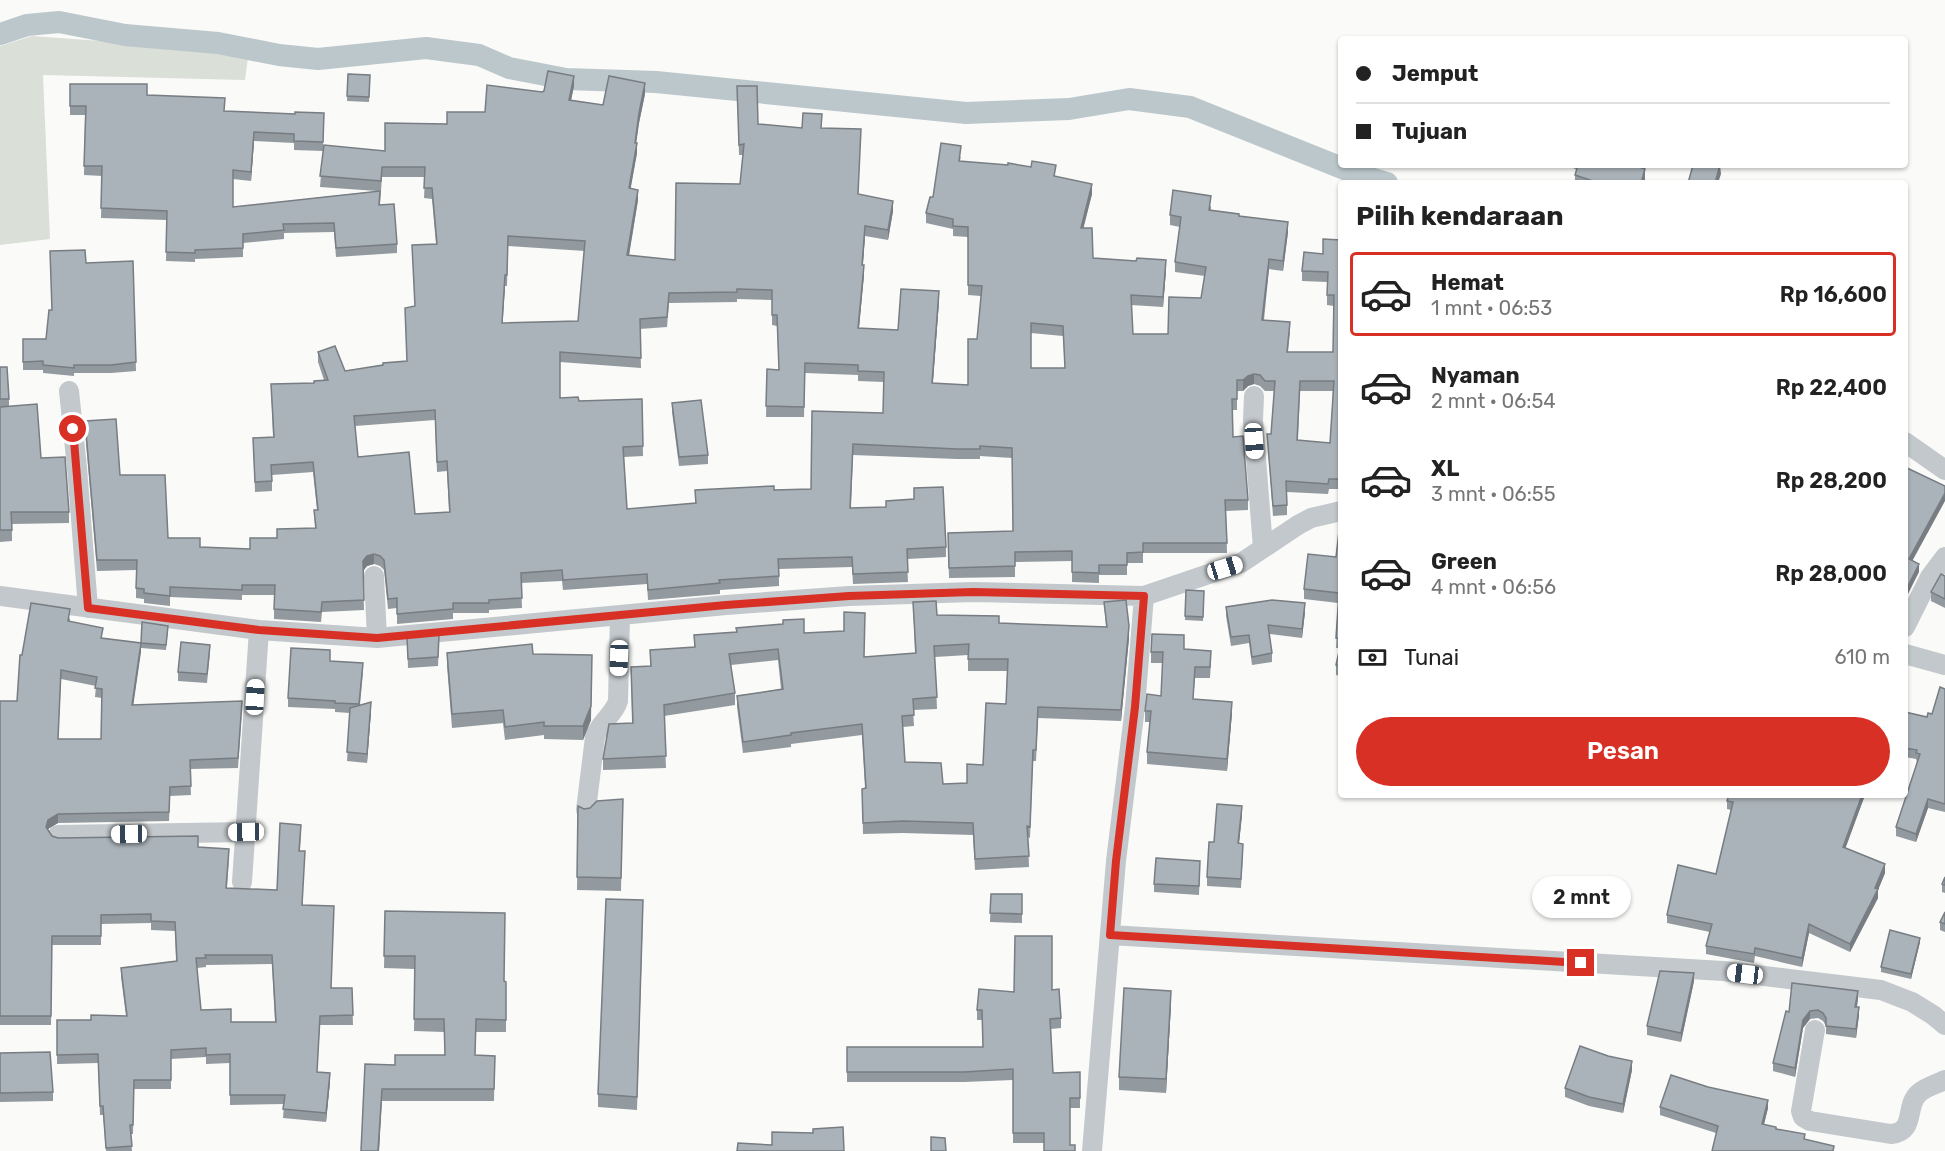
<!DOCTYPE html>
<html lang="id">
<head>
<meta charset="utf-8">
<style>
  :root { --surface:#fff; --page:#f6f6f6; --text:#222; --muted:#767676; --line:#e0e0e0; --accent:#d93025 }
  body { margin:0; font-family:Rubik,sans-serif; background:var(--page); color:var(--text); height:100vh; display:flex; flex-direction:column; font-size:22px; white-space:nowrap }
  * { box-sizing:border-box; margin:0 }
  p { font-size:20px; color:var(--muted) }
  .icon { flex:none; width:33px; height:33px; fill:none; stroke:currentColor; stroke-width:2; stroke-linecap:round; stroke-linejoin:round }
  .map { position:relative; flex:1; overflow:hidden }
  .side { position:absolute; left:1338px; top:180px; width:570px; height:618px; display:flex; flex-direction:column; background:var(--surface); border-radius:6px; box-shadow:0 2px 4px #0004 }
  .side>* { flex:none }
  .banner { position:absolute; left:1338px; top:36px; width:570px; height:132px; border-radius:6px; box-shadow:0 2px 4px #0004; display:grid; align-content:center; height:132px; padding:0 18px; background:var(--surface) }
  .end { position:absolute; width:27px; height:27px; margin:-14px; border:8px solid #d93025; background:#fff; box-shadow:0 0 0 3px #fff }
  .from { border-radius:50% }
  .bubble { position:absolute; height:42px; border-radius:21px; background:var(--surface); box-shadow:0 2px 4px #0004; font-size:20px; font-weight:600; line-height:42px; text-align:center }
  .car { position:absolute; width:18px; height:36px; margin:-18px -9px; border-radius:8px; box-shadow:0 0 4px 2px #0007; background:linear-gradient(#fff 24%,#345 0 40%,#fff 0 76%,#345 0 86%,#fff 0) }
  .banner b { display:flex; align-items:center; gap:21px; height:57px; font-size:22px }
  .banner b+b { border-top:2px solid var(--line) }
  .banner i { width:15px; height:15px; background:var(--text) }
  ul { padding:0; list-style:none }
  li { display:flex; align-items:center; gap:18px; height:84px; margin:0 12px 9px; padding:0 6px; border:3px solid transparent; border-radius:6px }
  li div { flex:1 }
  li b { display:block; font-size:22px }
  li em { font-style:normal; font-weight:600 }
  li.current { border-color:var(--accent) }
  li>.icon { width:54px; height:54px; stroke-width:1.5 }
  h2 { padding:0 18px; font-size:27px; line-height:72px }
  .pay { display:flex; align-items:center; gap:15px; height:66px; padding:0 18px; font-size:22px }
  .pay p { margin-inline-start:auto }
  .button { display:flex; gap:12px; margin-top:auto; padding:12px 18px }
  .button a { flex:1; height:69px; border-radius:36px; background:var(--accent); color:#fff; font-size:24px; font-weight:600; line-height:69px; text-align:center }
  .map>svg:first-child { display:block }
  .green { fill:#dadfd7 }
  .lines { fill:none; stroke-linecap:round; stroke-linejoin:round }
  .canal { stroke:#bbc7cb; stroke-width:22 }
  .street { stroke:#c3c8cc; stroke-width:20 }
  .wall { fill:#929a9f; fill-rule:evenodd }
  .shaded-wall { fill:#777d82 }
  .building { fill:#aab3b9; stroke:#777d82; stroke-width:1.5; fill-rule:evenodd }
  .route { stroke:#d93025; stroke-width:8 }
</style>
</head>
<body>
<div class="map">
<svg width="1945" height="1151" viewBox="0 0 1945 1151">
  <rect width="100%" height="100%" fill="#fafaf8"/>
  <path class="green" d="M32,36L129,43L248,57L245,80L43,75L50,239L0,245V46Z"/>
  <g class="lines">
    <path class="canal" d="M0,34L27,25L59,22L125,35L218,43L279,55L318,59L426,48L479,55L509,68L566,79L656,82L966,113L1069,109L1129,99L1190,107L1357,174L1387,183"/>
    <path class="street" d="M69,391L77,468L88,608
      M1254,396L1253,420L1263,548
      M1905,442L1945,470
      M374,576L377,638
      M0,596L259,630L377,638L726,605L849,596L973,592L1144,596L1241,563L1298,525L1311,518L1341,511
      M1905,627L1930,577L1945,557
      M1905,654L1945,665
      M586,810L595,737C599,723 614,715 618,701L620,615
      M58,835L246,832
      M242,882L259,630
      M1110,935L1723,971L1881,990L1912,1002L1933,1015L1945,1025
      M1815,1030L1801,1111L1803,1117L1810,1121L1891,1134C1917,1131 1904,1106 1919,1093C1925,1087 1937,1084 1945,1080
      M1092,1151L1116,861L1135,707L1144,596"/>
  </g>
  <path class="wall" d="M348,74L370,75L369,102L347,101Z
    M70,84L147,95L225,111L295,114L324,113L323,148L385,151L447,124L485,112L542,92L574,86L571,100L603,105L645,94L639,123L636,143L637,153L630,189L638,200L629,256L675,260L740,184L743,155H739L737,86L758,124L802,128H821L858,195L893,211L888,240L865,236L863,265L864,275L859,328L898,330L939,301L933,383L968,385L977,339L981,296L968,295V237L953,236V229L926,223V213L933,197L961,156L960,161L1056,176L1092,194L1083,228L1093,258L1166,270L1163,307L1131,305L1133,334H1168L1201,298L1205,276L1175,272V262L1180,227L1170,225V215L1211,206V210L1239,216L1288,232L1283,271L1269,269L1264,320L1290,332L1288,352H1333L1334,306L1327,305V282L1302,281V271L1341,240V489H1329L1328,494L1287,492V515L1273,516L1267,434H1271L1274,391H1265L1260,386L1254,384L1248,386L1243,391H1237V410H1233V437L1248,500V510L1226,511L1227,553H1143V563H1127V575H1099V583L1072,582V561L1015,562V577L949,578L948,533L1013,531L1012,458L980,456V459H957L853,455L851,508L886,507L914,499V488L946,547V557L907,559L908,582L853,584L852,567L779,569V586L720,590V594L648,600L647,584L563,590L562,581L521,583L522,608L489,610V613H453V619L397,624V608L388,609L384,570L380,566L374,564L367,566L363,571L364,610L322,612L321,622L274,619V595H242V600L170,597V606L144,603V599L136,598V570L97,571L85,431V421L120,475L168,538L200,547L250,549L277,538L315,528L314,510H317L313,472L272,475V491L255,492L253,438L273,437L271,384L314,383L324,380L318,362V352L345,371L407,361L405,308L415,307L412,245L436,244L432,199L424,198L425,177H382L380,205L397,244V253L336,257L334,232L284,233V239L243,243V257L195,259V262L166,261L167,220L101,218L102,176L84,175L85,115H70ZM254,141L294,143V150L323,151L320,187L377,191L233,207V179L251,181ZM508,246L585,251L578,321L502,323L505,286H507ZM737,299L772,300V325L777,326L779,370L767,369L766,417H804L805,373L858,375V381L884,382L883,413L811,489L774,490H695V503L627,509L624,457L643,456L642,399L579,401L560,398V362L641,368L640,329L667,327L669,303L737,302ZM1031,333L1063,336L1065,368H1031ZM1300,391H1333L1330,443L1298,440ZM435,420L437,472L447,471L449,512L415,514L358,457L355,426Z
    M1571,165H1634L1645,181V183H1575V175L1577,170L1571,167Z
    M133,261L136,371L111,373H74V376L43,373V370H23V339H46L52,310L86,263Z
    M0,367L9,399V406L41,458L69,512V523L12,524V541L0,542Z
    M672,403L708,455V464L679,466L672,412Z
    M1341,531V676L1336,675V665L1340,648H1336L1338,603L1304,599V589L1336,557Z
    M1945,576V608L1931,601V592Z
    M1186,590L1204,591L1203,621L1185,620Z
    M913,602L937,615L999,623L1106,627L1104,602L1129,638L1121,721L1038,718L1036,761H1033L1030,838L1028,837L1029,867L975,870L973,835L903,833L863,834L862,789L865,788L862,735L791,744V747L743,753L737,707V696L781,689L778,660L731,665L735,693V705L664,716L666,768L603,770V759L632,723L631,667L650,666V650L694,647V635L804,633L865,657L915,653ZM968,655V671H1007L1006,704L983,765L967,783L943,784L905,762L903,727L914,726L913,710L937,709L935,657Z
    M1226,607L1305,612L1302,638L1269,634L1272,653V662L1252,665L1249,643L1231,646L1226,616Z
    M70,618V622L103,638L141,643L168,630L166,650L141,648L133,705L242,710L238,768L190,769L191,795L170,796L169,821L58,823L48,829L52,836L58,838L198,847L229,858L227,888L277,890L301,834L300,851L303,905L332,988H352L353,1025H320L317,1072L330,1082L326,1122L283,1118L284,1104L230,1105V1063L206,1064V1057L171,1059V1089H134L133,1134H131L132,1151H106L103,1115H100L98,1063L57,1064V1020H91L126,1016L121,977V968L176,961L175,931L151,930V923L101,924V945H52L51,1025H0V701H17L22,655ZM61,679L96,686L95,697L102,698L101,739H58ZM272,964L275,1022H231L201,1010L197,968L206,967V965Z
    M407,638L439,644L438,666L408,668Z
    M1184,649L1211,662L1210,678H1195L1193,699L1232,713L1227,771L1147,764V752L1150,722H1145V711L1161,696L1163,663H1151V652Z
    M210,653L207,683L178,681V672Z
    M447,653L533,654L591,720L583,740L544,739V735L505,740L503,723L452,728L447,666Z
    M330,661L363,672L360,705L371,711L367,763L347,761L350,713L335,712V709L288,707V698Z
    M1945,689V812L1928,808L1916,842L1896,836V827L1917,762L1916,759L1905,757V712L1927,717L1932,714Z
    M1729,795H1865L1845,848L1885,873L1878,890V898L1850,952L1809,933L1802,967L1755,956L1754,963L1706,954V946L1710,932L1667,923V915L1716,874L1731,810L1727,809V801Z
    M623,799L621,891L577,890L578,806L584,809L590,808Z
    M1242,815L1239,844L1243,853L1241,888L1207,886V877L1214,842Z
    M1200,870L1199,895L1154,892V884Z
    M1945,877V893L1942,892V884Z
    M991,894H1022V923L990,922Z
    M385,911L504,981L506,982V1032H476L475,1055L495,1056L494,1101H382L379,1151H361L365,1064L395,1065L445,1055L444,1032L414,1031L415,969L384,968Z
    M1945,912V932L1940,930V922Z
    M643,913L637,1110L598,1107V1094Z
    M1920,942L1911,979L1881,972V967Z
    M1694,981L1681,1042L1647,1035V1026Z
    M1052,990L1061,1018V1028L1051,1029L1053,1073L1080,1072V1108H1070V1145L1044,1143H1013V1080L964,1082H847V1047H983L982,1020H977V1010L1014,992Z
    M1858,999L1857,1007L1859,1015L1856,1038L1826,1034V1026L1823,1021L1818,1018L1810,1019L1803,1028L1795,1077L1773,1071V1063L1789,1012Z
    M1171,1004L1166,1093L1119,1090V1077Z
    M0,1053L53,1092V1101L0,1102Z
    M1632,1070L1623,1113L1589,1106L1565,1097V1088Z
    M1660,1107L1768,1108L1764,1124L1834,1151L1716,1133L1660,1115Z"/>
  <path class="shaded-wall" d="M574,76V86L569,110V100Z
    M645,83V94L639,123L635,151L637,143V153L629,198V188L639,113Z
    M254,132V141L251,181V172Z
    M1720,165L1721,174L1718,183H1715Z
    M1645,169V183H1641Z
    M1092,184V194L1081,238V228Z
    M638,190V200L627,266V255Z
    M893,201V211L888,240V230Z
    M1288,222V232L1283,271V261Z
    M865,226V236L862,275V265Z
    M1269,259V269L1262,330V320Z
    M1166,260V270L1163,307V297Z
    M864,265V275L858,338V328Z
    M505,275V286L502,333V323Z
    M939,291V301L932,393V383Z
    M1254,374V384L1248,386L1243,391V380L1248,376Z
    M1945,493V501L1909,567V559Z
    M374,554V564L367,566L363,571V561L367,556Z
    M1919,564V572L1906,598V590Z
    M1305,603V612L1302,638V629Z
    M1129,626V638L1121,721V710Z
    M141,643V652L132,714V705Z
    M592,655L591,720L583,740V726Z
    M371,702V711L367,763V754Z
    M1232,702V713L1227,771V759Z
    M1862,795H1865L1843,855V847Z
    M1928,799V808L1916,842V834Z
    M1242,806V815L1238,852V843Z
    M58,814V823L48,829L46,836V827L48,820Z
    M1885,864V873L1878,890V898L1850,952V944Z
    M1809,924V933L1802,967V958Z
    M1920,938V942L1911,979V974Z
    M1694,973V981L1681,1042V1033Z
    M1171,991V1004L1166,1093V1079Z
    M1858,991V999L1855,1015V1007Z
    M1859,1007V1015L1856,1038V1029Z
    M1810,1011V1019L1803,1028L1795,1077V1068L1803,1020Z
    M1632,1061V1070L1623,1113V1104Z
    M330,1073V1082L326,1122V1113Z
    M382,1089L379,1151H378Z
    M1768,1100V1108L1762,1132V1124Z"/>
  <path class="building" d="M548,71L574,76L569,100L603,105L609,76L645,83L639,113L635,143H637L629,188L638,190L627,255L675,260L676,183L740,184L744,144L739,145L737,86H757L758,124L802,128L803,113L822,114L821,128L861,129L858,194L893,201L888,230L865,226L862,265H864L858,328L898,330L901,289L939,291L932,383L968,385V339H977L982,286L968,285V227L953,226V219L926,213L930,197H933L941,143L961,146L959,161L1008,165V163L1031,167L1032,161L1056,165L1054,176L1092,184L1081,228H1092L1093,258L1136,261L1137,258L1166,260L1163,297L1131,295L1133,334H1168L1169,297L1201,298L1206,267L1175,262L1181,217L1170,215L1173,190L1211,196L1209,210L1239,214V216L1288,222L1283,261L1269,259L1262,320L1290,322L1287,352H1333L1334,295H1327L1328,272L1302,271L1304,252L1323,254V239L1341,240V479H1329L1328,484L1286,481L1287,505L1273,506L1267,434H1271L1275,381H1265L1260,375L1254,374L1248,376L1243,380H1237V399H1232L1233,437L1243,436L1248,500H1225L1227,543H1143V552L1127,553V565H1099V573L1072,572V551L1015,552V566L949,568L948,533L1013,531L1012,448L980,446V449H957L853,444L850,508L886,507V501L914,499V488L943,487L946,547L907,549L908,572L853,574L852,557L778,559L779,576L719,580L720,583L648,590L647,574L563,580L562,570L521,573L522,598L489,600V603H453V609L397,614V598L388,599L384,560L380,556L374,554L367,556L363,561L364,600L322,602L321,612L274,609L275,585H242V590L170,587V596L144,593V589L136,588L137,560H97L85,421L116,419L120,475H165L168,538H200V547L250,549V538H277V529L316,528L314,510H318L313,462L271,465L272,481L255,482L253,438L274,437L271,384L314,383V381L328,380L318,352L335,346L345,371L383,365V363L407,361L405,308L415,306L412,245L437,244L432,188H424L425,167H382L381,181L320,176L324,145L385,151V123L447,124V112H485L487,85L542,92L544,91ZM508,236L585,241L578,321L502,323L505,275H507ZM737,289L772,290V315H777L779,370L767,369L766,406L804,407L805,363L858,365V371L884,372L883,413L812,411L811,489L774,490V486L695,490L696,503L627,509L623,447L643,446L642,399L579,401L578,397L560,398V352L641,358L640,319L667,317L669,293L737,292ZM1031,323L1063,326L1065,368H1031ZM1300,381H1334L1330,443L1297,440ZM435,410L437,462L447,461L450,512L415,514L409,452L358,457L354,416Z
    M348,74L370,75L369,97L347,96Z
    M70,84H147V95L225,98L224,111L295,114V112L324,113L323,142L294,141V134L254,132L251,172L233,170V207L380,191L379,205L394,204L397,244L336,248L334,223L283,224L284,230L243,234V248L195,250V253L166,252L167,211L101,208L102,166H84L86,106H70Z
    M1578,165H1634L1645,169L1641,183H1599L1575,175Z
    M1693,165H1720L1715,183H1688Z
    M85,250L86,263L133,261L136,362L111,365H74V368L43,365V361L23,362V339H46L49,310H52L50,251Z
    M0,367H7L9,399H0Z
    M701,400L708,455L679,457L672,403Z
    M37,404L41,458L65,457L69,512H11L12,530H0V407Z
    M1905,467L1945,486V493L1909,559L1919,564L1906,590L1905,589Z
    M1339,531H1341V638H1336L1339,593L1304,589L1308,554L1336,557Z
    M1941,574L1945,576V599L1931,592Z
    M1186,590L1204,591L1203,617L1185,616Z
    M1126,600L1129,626L1121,710L1038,707L1036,750H1033L1030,827L1027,826L1029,856L975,859L973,823L903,821L863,823L862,789L866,788L862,724L791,733V735L743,742L737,696L783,689L778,649L729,654L735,693L664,705L666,756L603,759L609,724L633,723L631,667L651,666L650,650L695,647L694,635L737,632L736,628L783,624V620L804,619V633L844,631V612L865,613L864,657L916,653L913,602L936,601L937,615L999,616V623L1107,627L1104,602ZM969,644L968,659H1008L1006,704L986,703L983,765L967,764V783L943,784L941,763L905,762L902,716L914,715L913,699L937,697L934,646Z
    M1272,600L1305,603L1302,629L1268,625L1272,653L1252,657L1249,635L1231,637L1226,607Z
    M31,603L70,609L68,621L103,628L101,638L141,643L132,705L242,701L238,758L190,760L191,786L170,787L169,812L58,814L48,820L46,827L52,836L58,838L198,836V847L229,849L226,888L277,890L280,823L301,825L299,851H305L302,905L334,906L331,988H352L353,1015L320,1016L317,1072L330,1073L326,1113L283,1109L285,1095H230V1054L206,1055V1048L171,1050V1080H134L133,1125H130L132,1146L106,1148L103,1106H100L98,1054L57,1055V1020H91V1015L127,1016L121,968L177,961L175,922L151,921V914L101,915V936H52L51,1016H0V701H17L20,655H22ZM61,670L97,677L95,688L102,689L101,739H58ZM205,955H272L276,1022H231V1009L201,1010L196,958H206Z
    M142,622L168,626L166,645L141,643Z
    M1152,634L1184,635V649L1211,651L1210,667H1195L1193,699L1232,702L1227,759L1147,752L1151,711H1145L1147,694L1161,696L1163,652H1151Z
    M439,635L438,657L408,659L407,638Z
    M181,642L210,645L207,674L178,672Z
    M1341,643V666L1336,665Z
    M532,644L533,654L592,655L591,706L583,726H544V722L505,727L503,710L452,714L447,653Z
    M291,648L330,650V661L363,663L359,704L335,703V701L288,698Z
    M1940,687L1945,689V804L1928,799L1916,834L1896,827L1920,754L1916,753L1917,750L1905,748V712L1927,717L1928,713L1932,714Z
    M371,702L367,754L347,752L350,708Z
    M1729,795H1862L1843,847L1885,864L1875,888L1878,889L1850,944L1809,924L1802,958L1755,948L1754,954L1706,946L1712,924L1667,915L1678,865L1716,874L1733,802L1727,801Z
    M623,799L621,878L577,877L578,806L584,809L590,808L597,801Z
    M1217,804L1242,806L1238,843L1243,844L1241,879L1207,877L1209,842H1214Z
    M1156,858L1200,861L1199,886L1154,884Z
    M1945,877V885L1942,884Z
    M991,894H1022V914L990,913Z
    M606,899L643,900L637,1097L598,1094Z
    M385,911L505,913L504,981L506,982V1020L476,1019L475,1055L495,1056L494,1089H382L378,1151H361L365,1064L395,1065V1055H445L444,1019H414L415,956H384Z
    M1945,912V924L1940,922Z
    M1890,930L1920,938L1911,974L1881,967Z
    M1015,936H1052V990L1059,989L1061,1018L1050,1019L1053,1073L1080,1072V1098H1070V1145H1075V1151H1044V1133H1013V1069L964,1072H847V1047H983L982,1010H977L979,989L1014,992Z
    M1660,971L1694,973L1681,1033L1647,1026Z
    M1792,983L1858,991L1855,1007H1859L1856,1029L1826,1026V1018L1823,1013L1818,1010L1810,1011L1803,1020L1795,1068L1773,1063L1786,1011L1789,1012Z
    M1124,988L1171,991L1166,1079L1119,1077Z
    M1580,1046L1608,1056L1632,1061L1623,1104L1589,1097L1565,1088Z
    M50,1052L53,1092L0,1093V1053Z
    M1671,1075L1708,1087L1768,1100L1762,1124L1776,1127V1129L1805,1134L1804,1139L1834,1146L1833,1151H1712L1718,1126L1660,1107Z
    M843,1127L844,1151H737L738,1143L772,1145V1132L813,1133V1129Z
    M931,1137L945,1138L946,1151H931Z"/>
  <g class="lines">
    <path class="route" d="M73,429L88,608L259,630L377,638L726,605L849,596L973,592L1144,596L1135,707L1116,861L1110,935L1581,963"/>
  </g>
</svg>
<i class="end from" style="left:73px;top:429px"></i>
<i class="end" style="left:1581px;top:963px"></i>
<div class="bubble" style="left:1532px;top:876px;width:99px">2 mnt</div>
<i class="car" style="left:1254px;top:441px;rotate:176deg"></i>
<i class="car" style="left:1225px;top:568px;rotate:73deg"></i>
<i class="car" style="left:619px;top:658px;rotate:182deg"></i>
<i class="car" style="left:255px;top:697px;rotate:3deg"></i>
<i class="car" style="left:246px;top:832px;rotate:269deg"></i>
<i class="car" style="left:129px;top:834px;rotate:269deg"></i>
<i class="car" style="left:1745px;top:974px;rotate:277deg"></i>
<div class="banner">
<b><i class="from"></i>Jemput</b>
<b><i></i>Tujuan</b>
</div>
<section class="side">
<h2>Pilih kendaraan</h2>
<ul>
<li class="current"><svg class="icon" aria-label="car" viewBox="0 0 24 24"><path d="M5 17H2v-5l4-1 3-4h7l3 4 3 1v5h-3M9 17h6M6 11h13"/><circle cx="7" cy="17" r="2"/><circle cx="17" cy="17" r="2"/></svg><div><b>Hemat</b><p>1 mnt · 06:53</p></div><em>Rp 16,600</em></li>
<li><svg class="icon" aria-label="car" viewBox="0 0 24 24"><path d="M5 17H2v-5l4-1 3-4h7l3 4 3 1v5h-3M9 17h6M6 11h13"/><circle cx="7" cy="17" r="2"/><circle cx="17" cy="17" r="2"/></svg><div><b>Nyaman</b><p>2 mnt · 06:54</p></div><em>Rp 22,400</em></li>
<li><svg class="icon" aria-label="car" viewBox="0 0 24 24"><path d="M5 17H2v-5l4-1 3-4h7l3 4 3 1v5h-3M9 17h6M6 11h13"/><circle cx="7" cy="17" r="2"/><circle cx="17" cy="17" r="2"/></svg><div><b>XL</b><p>3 mnt · 06:55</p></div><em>Rp 28,200</em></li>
<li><svg class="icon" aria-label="car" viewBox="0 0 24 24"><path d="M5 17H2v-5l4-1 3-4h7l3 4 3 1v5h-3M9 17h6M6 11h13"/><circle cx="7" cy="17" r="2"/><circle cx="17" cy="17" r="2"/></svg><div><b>Green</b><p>4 mnt · 06:56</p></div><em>Rp 28,000</em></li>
</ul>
<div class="pay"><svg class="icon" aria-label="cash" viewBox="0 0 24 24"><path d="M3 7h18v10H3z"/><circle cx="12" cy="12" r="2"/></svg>Tunai<p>610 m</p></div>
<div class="button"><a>Pesan</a></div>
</section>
</div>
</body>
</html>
